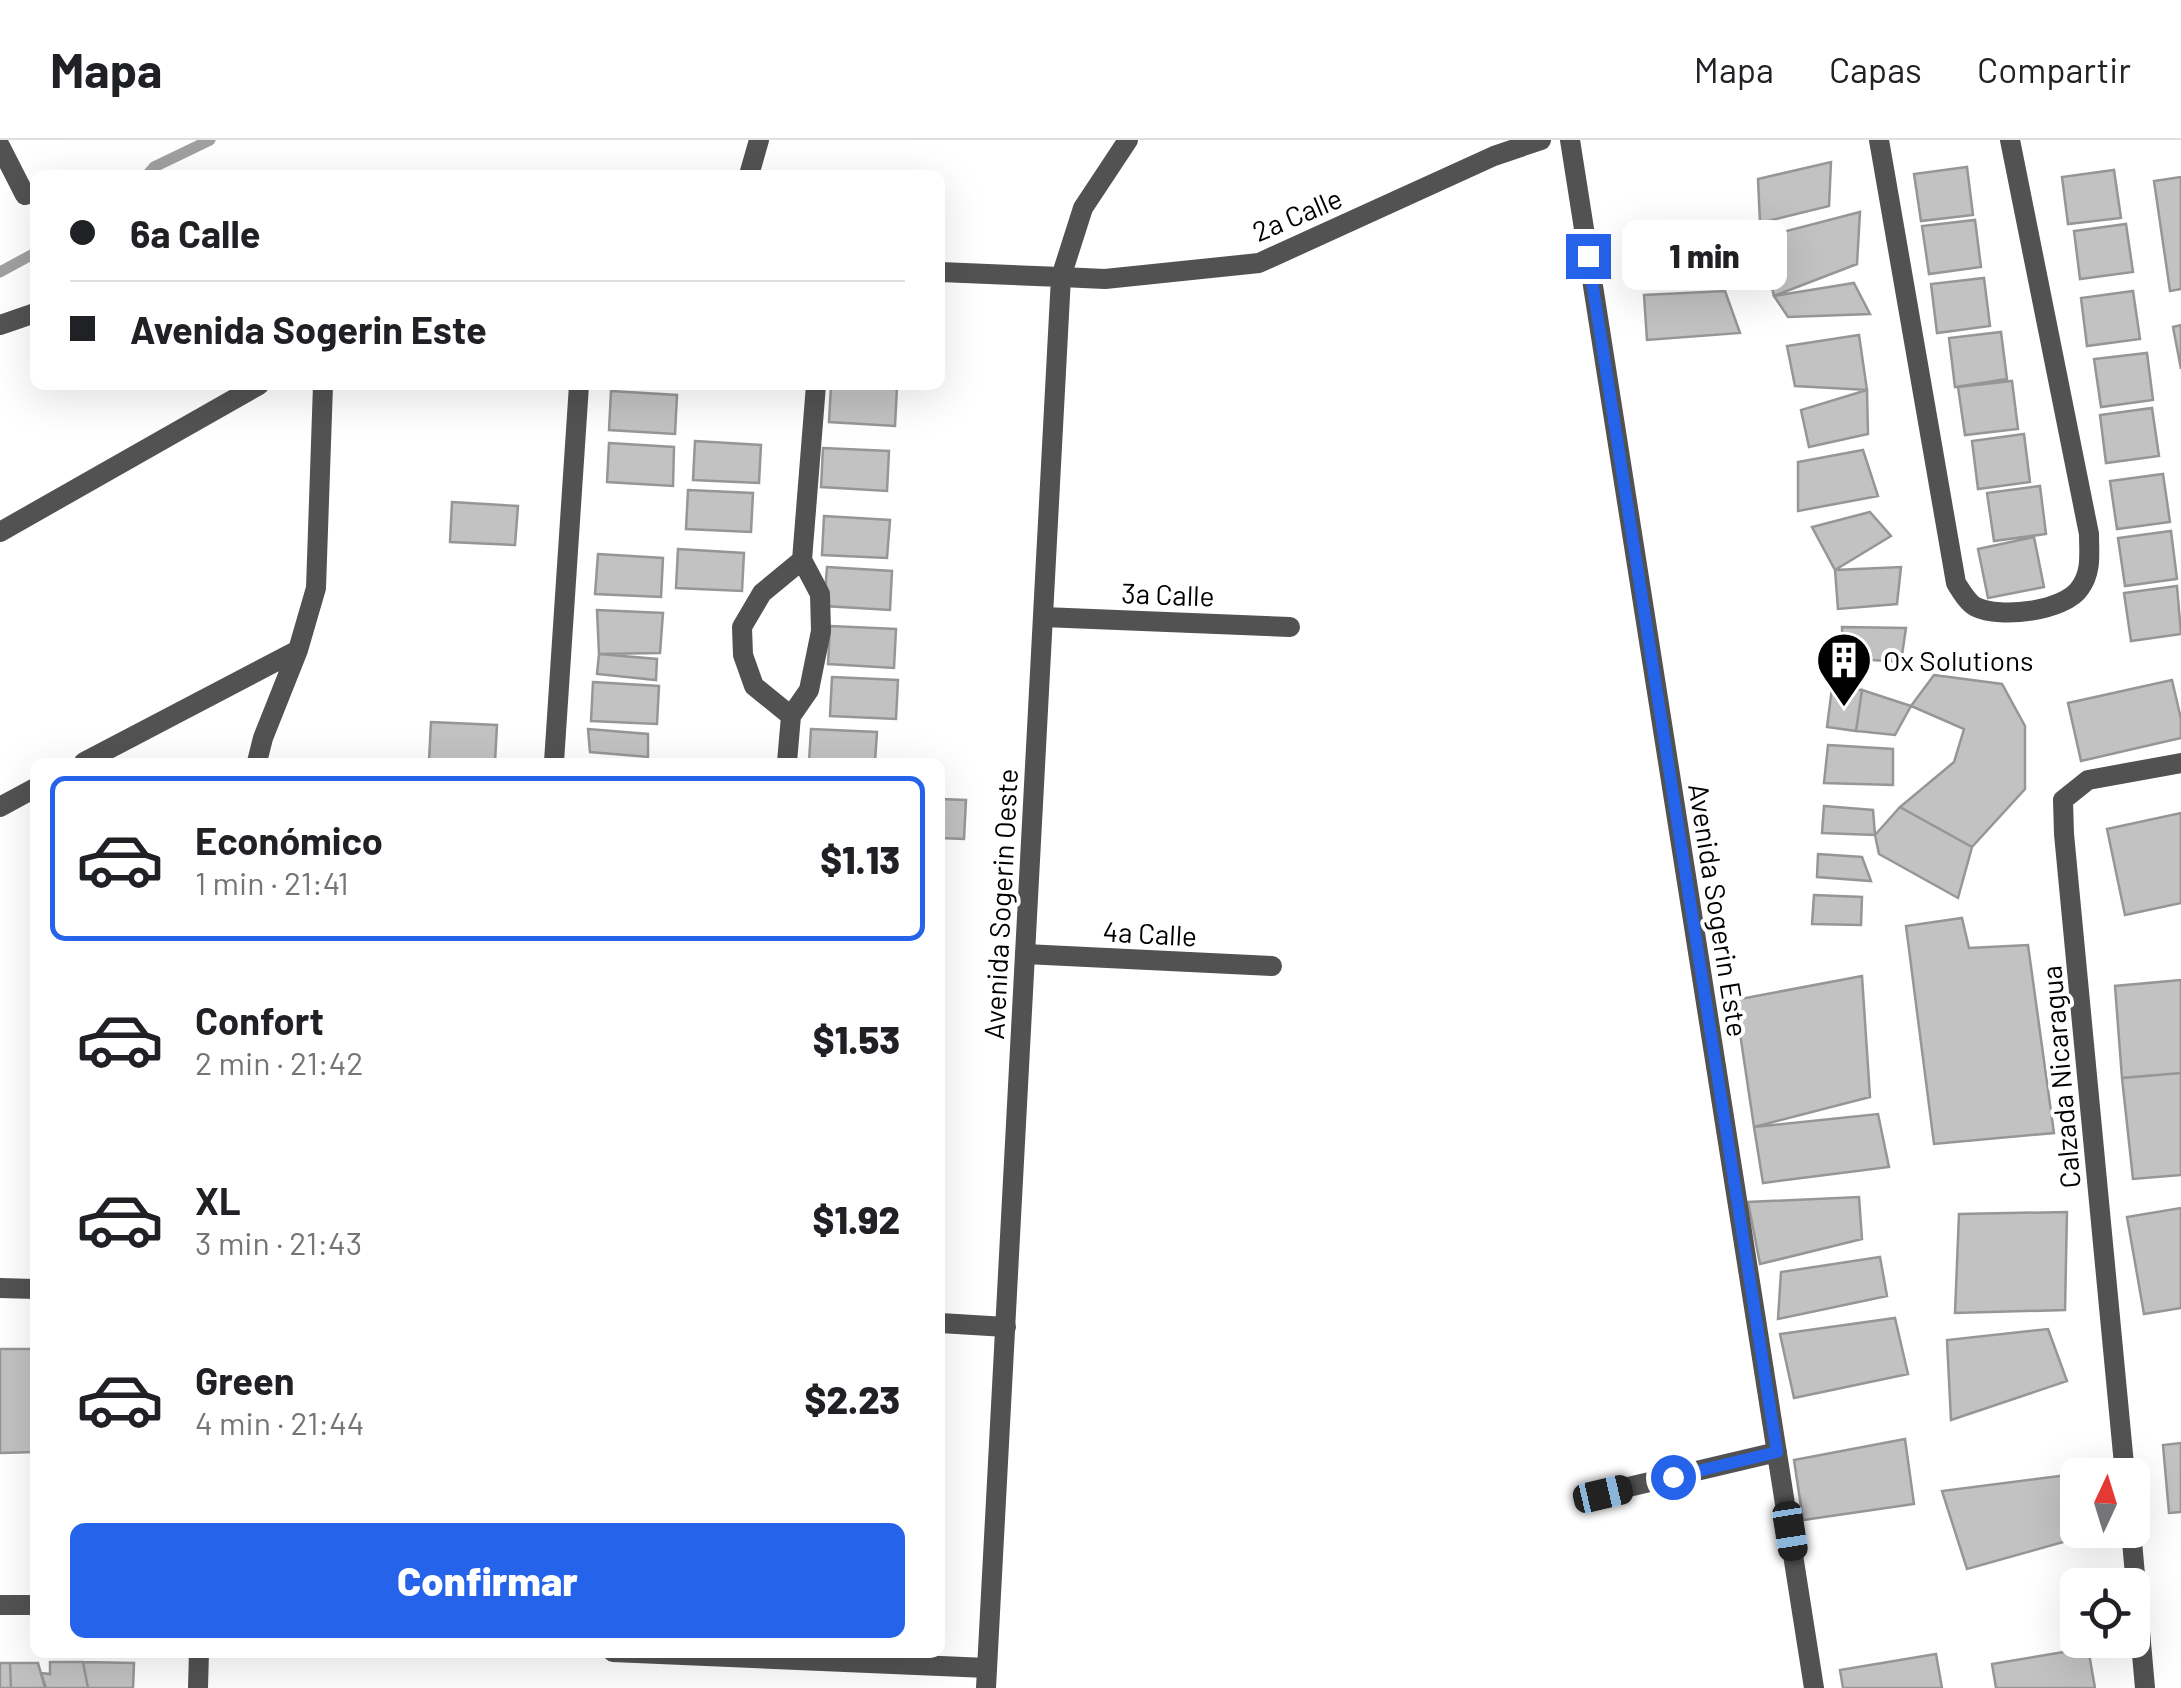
<!DOCTYPE html>
<html lang="es">
<head>
<meta charset="utf-8">
<style>
  :root { --surface:#fff; --page:#f2f2f2; --text:#202124; --muted:#757577; --line:#e0e0e0; --accent:#2563eb }
  body { margin:0; font-family:Barlow,sans-serif; background:var(--page); color:var(--text); height:100vh; display:flex; flex-direction:column; font-size:38px; white-space:nowrap }
  * { box-sizing:border-box; margin:0 }
  p { font-size:32px; color:var(--muted) }
  .icon { flex:none; width:55px; height:55px; fill:none; stroke:currentColor; stroke-width:2; stroke-linecap:round; stroke-linejoin:round }
  .map { position:relative; flex:1; overflow:hidden }
  .panel { position:absolute; left:30px; top:618px; width:915px; height:900px; display:flex; flex-direction:column; background:var(--surface); border-radius:15px; box-shadow:0 10px 40px #0002 }
  .panel>* { flex:none }
  .banner { position:absolute; left:30px; top:30px; width:915px; height:220px; border-radius:15px; box-shadow:0 10px 40px #0002; display:grid; align-content:center; height:220px; padding:0 40px; background:var(--surface) }
  .needle { width:65px; rotate:4deg }
  .controls { position:absolute; left:2060px; top:1318px; display:grid; gap:20px }
  .controls a { display:grid; place-items:center; width:90px; height:90px; border-radius:15px; background:var(--surface); box-shadow:0 10px 40px #0002; font-size:50px }
  .end { position:absolute; width:45px; height:45px; margin:-22px; border:12px solid #2563eb; background:#fff; box-shadow:0 0 0 5px #fff }
  .from { border-radius:50% }
  .bubble { position:absolute; height:70px; border-radius:15px; background:var(--surface); box-shadow:0 10px 40px #0002; font-size:32px; font-weight:800; line-height:70px; text-align:center }
  .car { position:absolute; width:30px; height:60px; margin:-30px -15px; border-radius:12px; box-shadow:0 0 8px 2px #0007; background:linear-gradient(#222 24%,#8ab4d8 0 40%,#222 0 76%,#8ab4d8 0 86%,#222 0) }
  .banner b { display:flex; align-items:center; gap:35px; height:95px; font-size:38px }
  .banner b+b { border-top:2px solid var(--line) }
  .banner i { width:25px; height:25px; background:var(--text) }
  ul { padding:18px 0 0; list-style:none }
  li { display:flex; align-items:center; gap:30px; height:165px; margin:0 20px 15px; padding:0 20px; border:5px solid transparent; border-radius:15px }
  li div { flex:1 }
  li b { display:block; font-size:38px }
  li em { font-style:normal; font-weight:800 }
  li.active { border-color:var(--accent) }
  li>.icon { width:90px; height:90px; stroke-width:1.5 }
  .cta { display:flex; gap:20px; margin-top:auto; padding:20px 40px }
  .cta a { flex:1; height:115px; border-radius:15px; background:var(--accent); color:#fff; font-size:40px; font-weight:800; line-height:115px; text-align:center }
  header { display:flex; align-items:center; gap:60px; box-sizing:border-box; height:140px; padding:0 50px; background:var(--surface); border-bottom:2px solid var(--line) }
  header strong { font-size:48px }
  nav { display:flex; gap:55px; margin-inline-start:auto; font-size:35px }
  .map>svg:first-child { display:block }
  .lines { fill:none; stroke-linecap:round; stroke-linejoin:round }
  .stream { stroke:#a0a0a0; stroke-width:11 }
  .building { fill:#c2c2c2; stroke:#969696; stroke-width:2.5 }
  .minor { stroke:#525252; stroke-width:20 }
  .tertiary { stroke:#525252; stroke-width:20 }
  .route { stroke:#2563eb; stroke-width:12 }
  .labels { text-anchor:middle; dominant-baseline:central; stroke-width:8; stroke-linejoin:round; paint-order:stroke }
  .street-label { font-size:28px; fill:#000; stroke:#fff }
  .poi-label { font-size:28px; fill:#000; stroke:#fff; text-anchor:start }
</style>
</head>
<body>
<header>
<strong>Mapa</strong>
<nav><a>Mapa</a><a>Capas</a><a>Compartir</a></nav>
</header>
<div class="map">
<svg width="2181" height="1548" viewBox="0 0 2181 1548">
  <rect width="100%" height="100%" fill="#fff"/>
  <g class="lines">
    <path class="stream" d="M147,35L154,27L210,0
      M0,132L35,113"/>
  </g>
  <path class="building" d="M1831,22L1829,66L1760,83L1758,39Z
    M1967,27L1973,75L1921,81L1914,34Z
    M2114,30L2121,78L2068,84L2062,37Z
    M2181,37V149L2170,151L2154,41Z
    M1860,72L1857,124L1774,156L1760,98Z
    M1975,80L1981,127L1929,134L1922,86Z
    M2126,84L2133,132L2080,139L2074,91Z
    M1984,138L1990,186L1937,193L1931,144Z
    M1854,143L1870,174L1788,177L1774,156Z
    M1725,151L1740,193L1647,200L1644,155Z
    M2133,151L2140,199L2087,206L2081,158Z
    M2181,185V229L2173,187Z
    M2001,192L2007,239L1955,247L1949,198Z
    M1859,195L1867,250L1795,246L1787,206Z
    M2147,213L2153,260L2101,267L2094,219Z
    M2012,241L2018,289L1965,295L1958,247Z
    M831,245L897,247L895,286L829,282Z
    M1867,250L1868,294L1809,307L1801,270Z
    M611,251L677,255L675,294L609,290Z
    M2152,268L2159,316L2106,323L2100,275Z
    M2024,294L2030,342L1978,349L1972,301Z
    M695,301L761,305L759,343L693,340Z
    M609,303L674,307L673,346L607,342Z
    M823,308L889,311L887,351L821,347Z
    M1863,310L1878,356L1798,371V322Z
    M2163,334L2170,382L2117,389L2110,341Z
    M2040,346L2046,394L1994,401L1987,353Z
    M688,350L753,353L751,392L686,389Z
    M452,362L518,366L515,405L450,402Z
    M1870,372L1891,396L1835,430L1812,387Z
    M824,376L890,380L887,418L822,415Z
    M2171,391L2177,439L2125,446L2118,398Z
    M2034,397L2044,447L1988,458L1978,409Z
    M678,409L744,413L742,451L676,448Z
    M598,414L663,418L661,457L595,454Z
    M827,427L892,431L890,470L824,466Z
    M1901,427L1897,464L1838,469L1835,430Z
    M2177,446L2181,494L2131,501L2124,453Z
    M597,470L663,473L660,513L599,514Z
    M830,486L896,489L894,528L828,524Z
    M1842,487L1906,488L1901,522L1843,518Z
    M599,514L657,519L656,540L597,534Z
    M1934,535L2002,544L2025,586V649L1972,707L1900,667L1954,622L1964,589L1911,566Z
    M832,537L898,540L896,579L830,576Z
    M2172,540L2181,579V598L2081,621L2068,563Z
    M593,542L659,546L657,584L591,581Z
    M1832,548L1862,550L1856,591L1827,587Z
    M1862,550L1911,566L1895,595L1856,591Z
    M431,582L497,585L495,622L429,621Z
    M588,589L648,594V617L590,612Z
    M811,589L877,592L875,622H809Z
    M1828,605L1893,609V645L1824,643Z
    M940,659L966,660L964,699L940,698Z
    M1824,666L1873,670L1875,695L1822,693Z
    M1900,667L1972,707L1958,758L1879,714L1875,695Z
    M2181,673V763L2125,775L2107,689Z
    M1818,714L1862,717L1871,741L1817,737Z
    M1814,755L1862,757L1861,785L1812,784Z
    M1962,778L1969,808L2028,805L2054,993L1934,1004L1906,786Z
    M1862,836L1870,957L1754,987L1735,860Z
    M2181,840V933L2122,938L2115,846Z
    M2181,933V1035L2133,1039L2122,938Z
    M1878,974L1889,1027L1763,1043L1754,987Z
    M1859,1057L1862,1099L1760,1124L1748,1062Z
    M2181,1068V1168L2144,1174L2127,1077Z
    M2067,1072L2065,1170L1955,1173L1959,1074Z
    M1880,1117L1887,1156L1778,1179L1781,1132Z
    M1895,1178L1908,1234L1794,1258L1780,1194Z
    M2048,1189L2067,1241L1951,1280L1947,1200Z
    M0,1209H35V1312L0,1313Z
    M1905,1299L1914,1364L1803,1380L1794,1320Z
    M2181,1303V1372L2169,1373L2163,1305Z
    M2076,1334L2078,1390L2099,1392L1967,1429L1942,1351Z
    M2088,1508L2095,1548H1996L1992,1524Z
    M1936,1514L1942,1548H1843L1840,1530Z
    M50,1522H83L88,1548H46L41,1533L50,1534Z
    M83,1522L134,1523L133,1548H88Z
    M0,1523H10L11,1548H0Z
    M10,1523H38L45,1548H11Z"/>
  <g class="lines">
    <path class="minor" d="M1570,0L1814,1548
      M1879,0L1956,443C1961,451 1968,463 1976,467C2000,479 2065,471 2080,448C2092,432 2089,413 2089,394L2010,0
      M0,6L25,55
      M749,35L759,0
      M1061,137L1105,139L1259,123L1494,16L1541,0
      M0,392L259,245
      M1043,477L1290,487
      M791,576L754,546L743,515L742,487L762,453L802,420
      M84,622L298,510
      M257,622L263,598L298,510L316,448L323,245
      M554,622L579,245
      M787,622L791,576L809,550L821,491L820,454L802,420L816,245
      M0,667L35,648
      M1025,814L1272,826
      M0,1148L35,1149
      M940,1183L1006,1187
      M2125,1335L2064,694L2063,660L2088,640L2181,623
      M1603,1353L1777,1312
      M2131,1390L2145,1548
      M0,1465H35
      M613,1512L987,1528
      M198,1548L199,1512"/>
    <path class="tertiary" d="M940,132L1061,137
      M0,185L35,173
      M986,1548L1061,137L1083,68L1128,0"/>
  </g>
  <g class="lines">
    <path class="route" d="M1588,116L1777,1312L1673,1337"/>
  </g>
  <defs>
    <g id="building-pin" transform="scale(2.875)"><path d="M0 17L-7.5 6A9.5 9.5 0 1 1 7.5 6Z" fill="#000" stroke="#fff"/><path d="M-4-6H4V6H1V3H-1V6H-4ZM-2.5-4.3h1.7v1.8h-1.7ZM.8-4.3h1.7v1.8H.8ZM-2.5-1h1.7V.8h-1.7ZM.8-1h1.7V.8H.8Z" fill="#fff"/></g>
  </defs>
  <g fill-rule="evenodd">
    <use href="#building-pin" x="1844" y="520"/>
  </g>
  <g class="labels">
    <g class="street-label">
      <text transform="translate(1297 74) rotate(-23)">2a Calle</text>
      <text transform="translate(1168 454) rotate(2)">3a Calle</text>
      <text transform="translate(1000 764) rotate(-87)">Avenida Sogerin Oeste</text>
      <text transform="translate(1719 770) rotate(81)">Avenida Sogerin Este</text>
      <text transform="translate(1150 793) rotate(3)">4a Calle</text>
      <text transform="translate(2060 937) rotate(-95)">Calzada Nicaragua</text>
    </g>
    <g class="poi-label">
      <text x="1883" y="520">Ox Solutions</text>
    </g>
  </g>
</svg>
<div class="controls">
<a><svg class="needle" viewBox="-14 -14 28 28"><path d="M0-13l5 13h-10z" fill="#e53935"/><path d="M0 13l5-13h-10z" fill="#757577"/></svg></a>
<a><svg class="icon" aria-label="locate" viewBox="0 0 24 24"><circle cx="12" cy="12" r="6"/><path d="M12 2v4M12 18v4M2 12h4M18 12h4"/></svg></a>
</div>
<i class="end from" style="left:1673px;top:1337px"></i>
<i class="end" style="left:1588px;top:116px"></i>
<div class="bubble" style="left:1622px;top:80px;width:165px">1 min</div>
<i class="car" style="left:1603px;top:1354px;rotate:77deg"></i>
<i class="car" style="left:1790px;top:1391px;rotate:171deg"></i>
<div class="banner">
<b><i class="from"></i>6a Calle</b>
<b><i></i>Avenida Sogerin Este</b>
</div>
<section class="panel">
<ul>
<li class="active"><svg class="icon" aria-label="car" viewBox="0 0 24 24"><path d="M5 17H2v-5l4-1 3-4h7l3 4 3 1v5h-3M9 17h6M6 11h13"/><circle cx="7" cy="17" r="2"/><circle cx="17" cy="17" r="2"/></svg><div><b>Económico</b><p>1 min · 21:41</p></div><em>$1.13</em></li>
<li><svg class="icon" aria-label="car" viewBox="0 0 24 24"><path d="M5 17H2v-5l4-1 3-4h7l3 4 3 1v5h-3M9 17h6M6 11h13"/><circle cx="7" cy="17" r="2"/><circle cx="17" cy="17" r="2"/></svg><div><b>Confort</b><p>2 min · 21:42</p></div><em>$1.53</em></li>
<li><svg class="icon" aria-label="car" viewBox="0 0 24 24"><path d="M5 17H2v-5l4-1 3-4h7l3 4 3 1v5h-3M9 17h6M6 11h13"/><circle cx="7" cy="17" r="2"/><circle cx="17" cy="17" r="2"/></svg><div><b>XL</b><p>3 min · 21:43</p></div><em>$1.92</em></li>
<li><svg class="icon" aria-label="car" viewBox="0 0 24 24"><path d="M5 17H2v-5l4-1 3-4h7l3 4 3 1v5h-3M9 17h6M6 11h13"/><circle cx="7" cy="17" r="2"/><circle cx="17" cy="17" r="2"/></svg><div><b>Green</b><p>4 min · 21:44</p></div><em>$2.23</em></li>
</ul>
<div class="cta"><a>Confirmar</a></div>
</section>
</div>
</body>
</html>
